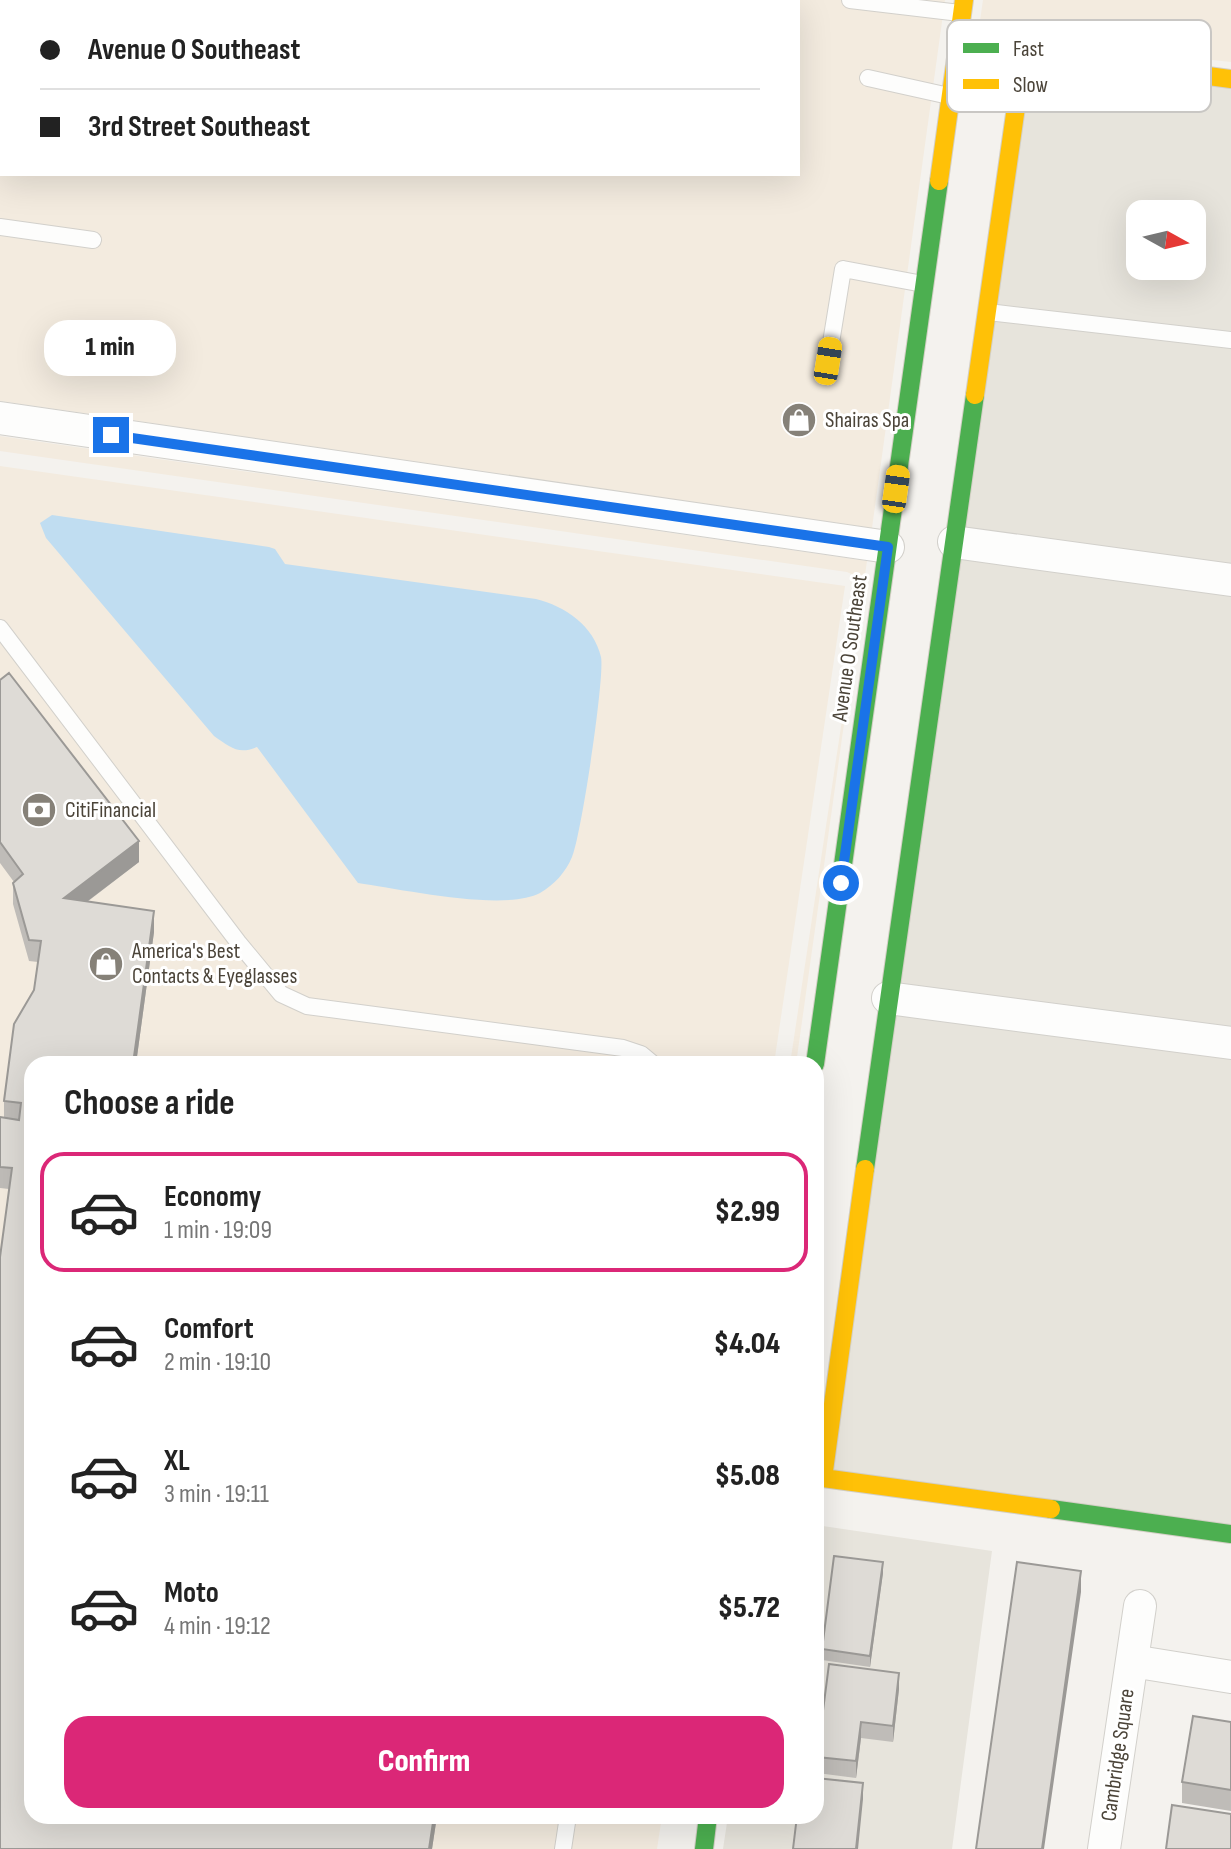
<!DOCTYPE html>
<html lang="en">
<head>
<meta charset="utf-8">
<style>
  :root { --surface:#fff; --page:#f6f6f6; --text:#222; --muted:#767676; --line:#e0e0e0; --accent:#db2777 }
  body { margin:0; font-family:"Sofia Sans Condensed",sans-serif; background:var(--page); color:var(--text); height:100vh; display:flex; flex-direction:column; font-size:30px; white-space:nowrap }
  * { box-sizing:border-box; margin:0 }
  p { font-size:26px; color:var(--muted) }
  .icon { flex:none; width:44px; height:44px; fill:none; stroke:currentColor; stroke-width:2; stroke-linecap:round; stroke-linejoin:round }
  .map { position:relative; flex:1; overflow:hidden }
  .sheet { position:absolute; left:24px; top:1056px; width:800px; height:768px; display:flex; flex-direction:column; background:var(--surface); border-radius:24px; box-shadow:0 8px 32px #0002 }
  .sheet>* { flex:none }
  .banner { position:absolute; left:0px; top:0px; width:800px; height:176px; box-shadow:0 8px 32px #0002; display:grid; align-content:center; height:176px; padding:0 40px; background:var(--surface) }
  .needle { width:52px; rotate:98deg }
  .tools { position:absolute; left:1126px; top:200px; display:grid; gap:16px }
  .tools a { display:grid; place-items:center; width:80px; height:80px; border-radius:16px; background:var(--surface); box-shadow:0 8px 32px #0002; font-size:40px }
  .end { position:absolute; width:36px; height:36px; margin:-18px; border:10px solid #1a73e8; background:#fff; box-shadow:0 0 0 4px #fff }
  .from { border-radius:50% }
  .bubble { position:absolute; height:56px; border-radius:24px; background:var(--surface); box-shadow:0 8px 32px #0002; font-size:26px; font-weight:800; line-height:56px; text-align:center }
  .car { position:absolute; width:24px; height:48px; margin:-24px -12px; border-radius:10px; box-shadow:0 0 6px 2px #0007; background:linear-gradient(#f5c518 24%,#345 0 40%,#f5c518 0 76%,#345 0 86%,#f5c518 0) }
  .banner b { display:flex; align-items:center; gap:28px; height:76px; font-size:30px }
  .banner b+b { border-top:2px solid var(--line) }
  .banner i { width:20px; height:20px; background:var(--text) }
  ul { padding:0; list-style:none }
  li { display:flex; align-items:center; gap:24px; height:120px; margin:0 16px 12px; padding:0 24px; border:4px solid transparent; border-radius:24px }
  li div { flex:1 }
  li b { display:block; font-size:30px }
  li em { font-style:normal; font-weight:800 }
  li.on { border-color:var(--accent) }
  li>.icon { width:72px; height:72px; stroke-width:1.5 }
  h2 { padding:0 40px; font-size:36px; line-height:96px }
  .primary-button { display:flex; gap:16px; margin-top:auto; padding:16px 40px }
  .primary-button a { flex:1; height:92px; border-radius:24px; background:var(--accent); color:#fff; font-size:32px; font-weight:800; line-height:92px; text-align:center }
  .map>svg:first-child { display:block }
  .residential { fill:#e7e4dc; fill-rule:evenodd }
  .commercial { fill:#f3ebdf; fill-rule:evenodd }
  .water { fill:#c0ddf1 }
  .lines { fill:none; stroke-linecap:round; stroke-linejoin:round }
  .lane-casing { stroke:#d2d0cb; stroke-width:18 }
  .street-casing { stroke:#d2d0cb; stroke-width:34 }
  .fast-casing { stroke:#d3cfc5; stroke-width:20 }
  .slow-casing { stroke:#d3cfc5; stroke-width:20 }
  .lane { stroke:#fdfdfc; stroke-width:16 }
  .street { stroke:#fdfdfc; stroke-width:32 }
  .fast { stroke:#4caf50; stroke-width:18 }
  .slow { stroke:#ffc107; stroke-width:18 }
  .wall { fill:#bfbcb8 }
  .shaded-wall { fill:#9b9996 }
  .building { fill:#dedbd6; stroke:#9b9996; stroke-width:2 }
  .route { stroke:#1a73e8; stroke-width:10 }
  .labels { text-anchor:middle; dominant-baseline:central; stroke-width:6; stroke-linejoin:round; paint-order:stroke }
  .poi-label { font-size:22px; fill:#4b4439; stroke:#fff; text-anchor:start }
  .street-label { font-size:22px; fill:#4b4439; stroke:#fff }
  .key { fill:#fff; stroke:#c9c7c4; stroke-width:2 }
  .key-label { font-size:22px; fill:#4b4439 }
</style>
</head>
<body>
<div class="map">
<svg width="1231" height="1849" viewBox="0 0 1231 1849">
  <rect width="100%" height="100%" fill="#f4f2ee"/>
  <path class="residential" d="M1024,51L1231,79V1534L823,1478ZM1140,214H1192V266H1140Z
    M816,1525L992,1551L952,1849H723L728,1816H816Z"/>
  <path class="commercial" d="M0,0H945L872,528L0,401ZM2,2H798V174H2Z
    M983,0H1231V62L978,35Z
    M0,436L867,561L796,1064H790L862,588L856,576L847,572L0,451Z
    M0,466L845,586L774,1064H32V1816H662L657,1849H0Z"/>
  <path class="water" d="M52,515L269,547L275,549L285,564L536,599C565,606 594,626 601,657C605,677 581,837 572,857C566,872 554,885 540,893C504,912 401,889 358,883L257,747C238,755 230,747 214,736L46,538L40,523Z"/>
  <g class="lines">
    <g class="lane-casing">
      <path id="lane" d="M850,0L960,13
        M868,78L949,96
        M0,227L93,240
        M988,312L1231,340
        M828,361L843,269L923,284
        M0,628L238,942L281,994L307,1006L623,1048L641,1054L653,1064
        M563,1849L568,1816"/>
    </g>
    <g class="street-casing">
      <path id="street" d="M0,418L888,547
        M954,542L1231,580
        M888,998L1231,1043
        M1132,1661L1231,1677
        M1104,1849L1140,1606"/>
    </g>
    <g class="fast-casing">
      <path id="fast" d="M815,1064L939,181
        M865,1169L975,395
        M1051,1509L1231,1534
        M704,1849L708,1816"/>
    </g>
    <g class="slow-casing">
      <path id="slow" d="M939,181L964,0
        M975,395L1024,51L1231,79
        M865,1169L823,1478L1051,1509"/>
    </g>
    <use href="#lane" class="lane"/>
    <use href="#street" class="street"/>
    <use href="#fast" class="fast"/>
    <use href="#slow" class="slow"/>
  </g>
  <path class="wall" d="M0,680L139,862L87,902L154,932L136,1064H32V1816H437L432,1849H0L9,1189L0,1188V1117L4,1118V1101L34,990L38,962L29,961L13,904V883L14,882L0,863Z
    M883,1573L870,1667L822,1660V1649Z
    M899,1689L893,1742L861,1738L856,1778L817,1773V1757Z
    M1231,1722V1811L1182,1803V1782Z"/>
  <path class="shaded-wall" d="M139,841V862L64,919V898Z
    M154,911V932L136,1064H133Z
    M883,1562V1573L870,1667V1656Z
    M1081,1571V1592L1044,1849H1042Z
    M899,1673V1689L893,1742V1726Z
    M861,1722V1738L856,1778V1761Z
    M863,1783V1799L858,1849H856Z
    M434,1816H437L432,1849H429Z"/>
  <path class="building" d="M9,673L139,841L64,898L154,911L133,1064H32V1816H434L429,1849H0V1257L12,1168L0,1167V1117L19,1120L21,1103L4,1101L14,1024L34,990L41,941L29,940L13,883L23,874L0,842V680Z
    M834,1556L883,1562L870,1656L822,1649Z
    M1017,1562L1081,1571L1042,1849H976Z
    M829,1664L899,1673L893,1726L861,1722L856,1761L817,1757Z
    M1193,1716L1231,1722V1790L1182,1782Z
    M816,1778L863,1783L856,1849H793L797,1816H816Z
    M1172,1805L1231,1814V1849H1166Z"/>
  <g class="lines">
    <path class="route" d="M111,435L888,547L841,883"/>
  </g>
  <defs>
    <g id="shop-disc" transform="scale(1.8)"><circle r="9.5" fill="#868178" stroke="#fff"/><path d="M-5-2.5h2.3a2.7 3.5 0 0 1 5.4 0H5L5.5 6h-11ZM-1.5-2.5h3a1.5 2.3 0 0 0-3 0Z" fill="#fff"/></g>
    <g id="bank-disc" transform="scale(1.8)"><circle r="9.5" fill="#868178" stroke="#fff"/><path d="M-6-4H6V4H-6ZM0-2.3a2.3 2.3 0 1 0 0 4.6a2.3 2.3 0 1 0 0-4.6Z" fill="#fff"/></g>
  </defs>
  <g fill-rule="evenodd">
    <use href="#shop-disc" x="799" y="420"/>
    <use href="#bank-disc" x="39" y="810"/>
    <use href="#shop-disc" x="106" y="964"/>
  </g>
  <g class="labels">
    <g class="poi-label">
      <text x="825" y="420">Shairas Spa</text>
      <text x="65" y="810">CitiFinancial</text>
      <text x="132" y="951">America's Best<tspan x="132" dy="25">Contacts &amp; Eyeglasses</tspan></text>
    </g>
    <g class="street-label">
      <text transform="translate(850 648) rotate(-82)">Avenue O Southeast</text>
      <text transform="translate(1118 1755) rotate(-82)">Cambridge Square</text>
    </g>
  </g>
  <rect x="947" y="20" width="264" height="92" rx="12" class="key"/>
  <rect x="963" y="43" width="36" height="10" fill="#4caf50"/>
  <rect x="963" y="79" width="36" height="10" fill="#ffc107"/>
  <g class="key-label">
    <text x="1013" y="56">Fast</text>
    <text x="1013" y="92">Slow</text>
  </g>
</svg>
<div class="tools">
<a><svg class="needle" viewBox="-14 -14 28 28"><path d="M0-13l5 13h-10z" fill="#e53935"/><path d="M0 13l5-13h-10z" fill="#767676"/></svg></a>
</div>
<i class="end from" style="left:841px;top:883px"></i>
<i class="end" style="left:111px;top:435px"></i>
<div class="bubble" style="left:44px;top:320px;width:132px">1 min</div>
<i class="car" style="left:828px;top:361px;rotate:9deg"></i>
<i class="car" style="left:896px;top:489px;rotate:8deg"></i>
<div class="banner">
<b><i class="from"></i>Avenue O Southeast</b>
<b><i></i>3rd Street Southeast</b>
</div>
<section class="sheet">
<h2>Choose a ride</h2>
<ul>
<li class="on"><svg class="icon" aria-label="car" viewBox="0 0 24 24"><path d="M5 17H2v-5l4-1 3-4h7l3 4 3 1v5h-3M9 17h6M6 11h13"/><circle cx="7" cy="17" r="2"/><circle cx="17" cy="17" r="2"/></svg><div><b>Economy</b><p>1 min · 19:09</p></div><em>$2.99</em></li>
<li><svg class="icon" aria-label="car" viewBox="0 0 24 24"><path d="M5 17H2v-5l4-1 3-4h7l3 4 3 1v5h-3M9 17h6M6 11h13"/><circle cx="7" cy="17" r="2"/><circle cx="17" cy="17" r="2"/></svg><div><b>Comfort</b><p>2 min · 19:10</p></div><em>$4.04</em></li>
<li><svg class="icon" aria-label="car" viewBox="0 0 24 24"><path d="M5 17H2v-5l4-1 3-4h7l3 4 3 1v5h-3M9 17h6M6 11h13"/><circle cx="7" cy="17" r="2"/><circle cx="17" cy="17" r="2"/></svg><div><b>XL</b><p>3 min · 19:11</p></div><em>$5.08</em></li>
<li><svg class="icon" aria-label="car" viewBox="0 0 24 24"><path d="M5 17H2v-5l4-1 3-4h7l3 4 3 1v5h-3M9 17h6M6 11h13"/><circle cx="7" cy="17" r="2"/><circle cx="17" cy="17" r="2"/></svg><div><b>Moto</b><p>4 min · 19:12</p></div><em>$5.72</em></li>
</ul>
<div class="primary-button"><a>Confirm</a></div>
</section>
</div>
</body>
</html>
